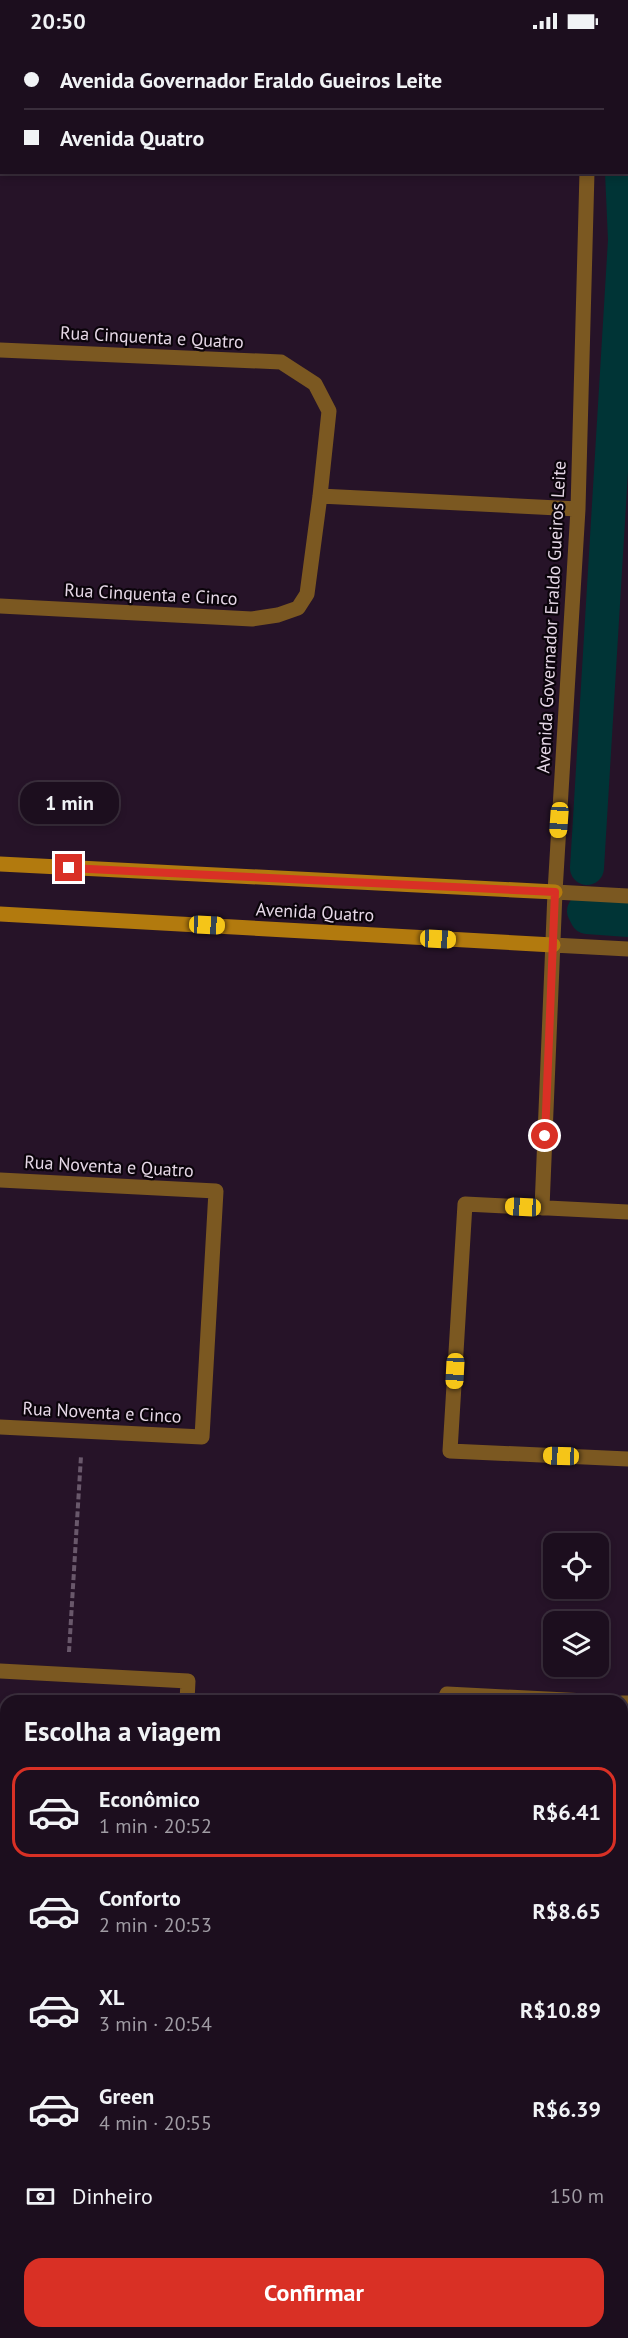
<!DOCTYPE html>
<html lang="pt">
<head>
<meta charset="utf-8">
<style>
  :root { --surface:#1c0e1e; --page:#291c2b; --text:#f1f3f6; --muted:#a09ca4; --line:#3a2e3c; --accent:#d93025 }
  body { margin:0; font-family:"PT Sans",sans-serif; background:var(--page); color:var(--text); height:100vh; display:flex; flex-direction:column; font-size:22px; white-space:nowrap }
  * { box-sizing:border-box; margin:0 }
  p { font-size:20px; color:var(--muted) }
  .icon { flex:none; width:33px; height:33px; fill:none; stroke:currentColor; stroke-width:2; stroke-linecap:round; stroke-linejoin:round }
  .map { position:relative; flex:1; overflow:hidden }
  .side { position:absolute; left:0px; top:1653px; width:628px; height:644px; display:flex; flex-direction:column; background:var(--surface); border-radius:18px 18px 0 0; box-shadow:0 3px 9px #0003,0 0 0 2px var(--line) }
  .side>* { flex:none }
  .guide { position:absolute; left:0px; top:0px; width:628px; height:132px; box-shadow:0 3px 9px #0003,0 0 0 2px var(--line); display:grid; align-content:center; height:132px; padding:0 24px; background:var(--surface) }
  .controls { position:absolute; left:543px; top:1491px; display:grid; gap:12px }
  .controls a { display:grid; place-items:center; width:66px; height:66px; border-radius:12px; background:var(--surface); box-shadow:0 3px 9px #0003,0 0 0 2px var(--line); font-size:30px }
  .end { position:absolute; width:27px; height:27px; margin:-14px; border:8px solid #d93025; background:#fff; box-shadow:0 0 0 3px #fff }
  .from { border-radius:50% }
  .bubble { position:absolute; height:42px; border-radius:18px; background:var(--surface); box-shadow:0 3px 9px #0003,0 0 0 2px var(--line); font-size:20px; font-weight:600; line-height:42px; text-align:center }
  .car { position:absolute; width:18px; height:36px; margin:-18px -9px; border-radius:8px; box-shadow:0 0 4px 2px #0007; background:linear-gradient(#f5c518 24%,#345 0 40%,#f5c518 0 76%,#345 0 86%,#f5c518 0) }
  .guide b { display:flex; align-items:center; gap:21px; height:57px; font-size:22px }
  .guide b+b { border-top:2px solid var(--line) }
  .guide i { width:15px; height:15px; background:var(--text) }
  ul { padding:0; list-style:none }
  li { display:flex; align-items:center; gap:18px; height:90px; margin:0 12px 9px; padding:0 12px; border:3px solid transparent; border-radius:18px }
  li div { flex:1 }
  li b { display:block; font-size:22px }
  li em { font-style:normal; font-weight:600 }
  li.selected { border-color:var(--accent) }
  li>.icon { width:54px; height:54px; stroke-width:1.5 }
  h2 { padding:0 24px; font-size:27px; line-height:72px }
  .pay { display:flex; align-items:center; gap:15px; height:66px; padding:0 24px; font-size:22px }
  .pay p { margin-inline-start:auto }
  .cta { display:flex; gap:12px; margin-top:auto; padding:12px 24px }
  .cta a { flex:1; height:69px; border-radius:18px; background:var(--accent); color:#fff; font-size:24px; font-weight:600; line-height:69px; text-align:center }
  .status { display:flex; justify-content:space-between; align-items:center; height:42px; padding:0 30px; background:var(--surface); direction:ltr }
  .status svg { height:16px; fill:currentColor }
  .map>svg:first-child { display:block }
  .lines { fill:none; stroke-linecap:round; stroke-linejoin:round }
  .canal { stroke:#003436; stroke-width:34 }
  .path { stroke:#69586b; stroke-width:4; stroke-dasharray:6 3; stroke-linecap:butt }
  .street { stroke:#7b5821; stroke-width:15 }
  .secondary { stroke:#b27a0e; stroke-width:15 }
  .route { stroke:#d93025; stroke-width:8 }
  .labels { text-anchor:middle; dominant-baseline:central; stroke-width:4.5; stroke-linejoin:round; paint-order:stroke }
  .street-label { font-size:18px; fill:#e6d8e7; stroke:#0b040b }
</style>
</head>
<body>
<div class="status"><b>20:50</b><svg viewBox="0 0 49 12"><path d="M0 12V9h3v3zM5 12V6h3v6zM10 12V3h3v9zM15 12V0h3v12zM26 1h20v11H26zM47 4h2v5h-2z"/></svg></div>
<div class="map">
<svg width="628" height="2296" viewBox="0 0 628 2296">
  <rect width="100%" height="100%" fill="#261328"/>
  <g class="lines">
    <path class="canal" d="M615,0V2
      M587,826L625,198L622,130
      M584,869L587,875L628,878"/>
    <path class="path" d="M69,1610L81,1414"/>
    <path class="street" d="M296,0L297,2
      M578,0L579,2
      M0,72H2
      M0,308L281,320L315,342L329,369L320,454L307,552L298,566L278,573L252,577L0,564
      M320,454L578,467
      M555,850L628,854
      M553,903L628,907
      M0,1138L216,1149L202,1395L0,1385
      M542,1166L555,850L578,467L587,130
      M628,1170L465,1162L450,1409L628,1417
      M0,1629L188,1639L187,1659
      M444,1659L447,1652L586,1659
      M622,1661H628
      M0,1874H6
      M622,1907H628
      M0,2107H6
      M622,2144L628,2145
      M161,2296L162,2290
      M404,2296L405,2290"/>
    <path class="secondary" d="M0,822L555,850
      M0,872L553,903"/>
  </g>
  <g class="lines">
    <path class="route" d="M69,826L555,850L545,1094"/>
  </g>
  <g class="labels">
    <g class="street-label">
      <text transform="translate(152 295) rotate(3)">Rua Cinquenta e Quatro</text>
      <text transform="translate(151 552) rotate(3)">Rua Cinquenta e Cinco</text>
      <text transform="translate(551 575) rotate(-87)">Avenida Governador Eraldo Gueiros Leite</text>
      <text transform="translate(315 870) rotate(3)">Avenida Quatro</text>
      <text transform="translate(109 1124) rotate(3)">Rua Noventa e Quatro</text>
      <text transform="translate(102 1370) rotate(3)">Rua Noventa e Cinco</text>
    </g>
  </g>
</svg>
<div class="controls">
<a><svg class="icon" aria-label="locate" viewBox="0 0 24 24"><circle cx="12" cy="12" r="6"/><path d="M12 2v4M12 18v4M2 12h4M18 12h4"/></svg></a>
<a><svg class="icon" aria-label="layers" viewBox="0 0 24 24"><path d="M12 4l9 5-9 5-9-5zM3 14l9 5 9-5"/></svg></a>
</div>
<i class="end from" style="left:545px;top:1094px"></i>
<i class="end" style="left:69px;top:826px"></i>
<div class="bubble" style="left:20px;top:740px;width:99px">1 min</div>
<i class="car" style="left:559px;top:778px;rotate:184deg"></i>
<i class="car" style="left:207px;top:883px;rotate:93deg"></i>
<i class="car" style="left:438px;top:897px;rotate:93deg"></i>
<i class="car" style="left:523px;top:1165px;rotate:273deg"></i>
<i class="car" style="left:455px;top:1329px;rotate:183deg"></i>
<i class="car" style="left:561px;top:1414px;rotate:272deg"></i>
<div class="guide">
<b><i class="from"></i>Avenida Governador Eraldo Gueiros Leite</b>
<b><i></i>Avenida Quatro</b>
</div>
<section class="side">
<h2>Escolha a viagem</h2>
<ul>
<li class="selected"><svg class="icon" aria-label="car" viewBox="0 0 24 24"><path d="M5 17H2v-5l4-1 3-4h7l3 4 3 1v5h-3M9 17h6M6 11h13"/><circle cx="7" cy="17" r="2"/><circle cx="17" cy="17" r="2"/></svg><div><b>Econômico</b><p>1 min · 20:52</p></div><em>R$6.41</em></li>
<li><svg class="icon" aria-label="car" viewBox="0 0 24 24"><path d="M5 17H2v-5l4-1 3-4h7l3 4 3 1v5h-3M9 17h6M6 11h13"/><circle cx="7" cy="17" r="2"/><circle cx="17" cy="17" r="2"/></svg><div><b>Conforto</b><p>2 min · 20:53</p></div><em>R$8.65</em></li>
<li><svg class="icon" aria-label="car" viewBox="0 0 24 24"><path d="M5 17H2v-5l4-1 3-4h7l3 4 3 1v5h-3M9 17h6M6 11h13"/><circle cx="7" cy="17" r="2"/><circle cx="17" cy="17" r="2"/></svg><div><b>XL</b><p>3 min · 20:54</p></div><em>R$10.89</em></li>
<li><svg class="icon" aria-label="car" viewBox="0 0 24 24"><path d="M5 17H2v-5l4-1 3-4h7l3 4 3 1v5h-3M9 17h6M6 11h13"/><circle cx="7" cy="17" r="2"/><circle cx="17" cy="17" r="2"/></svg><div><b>Green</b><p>4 min · 20:55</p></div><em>R$6.39</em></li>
</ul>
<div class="pay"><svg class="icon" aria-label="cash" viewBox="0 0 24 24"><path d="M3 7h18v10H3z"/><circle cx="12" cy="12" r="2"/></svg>Dinheiro<p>150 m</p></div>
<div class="cta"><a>Confirmar</a></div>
</section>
</div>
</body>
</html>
